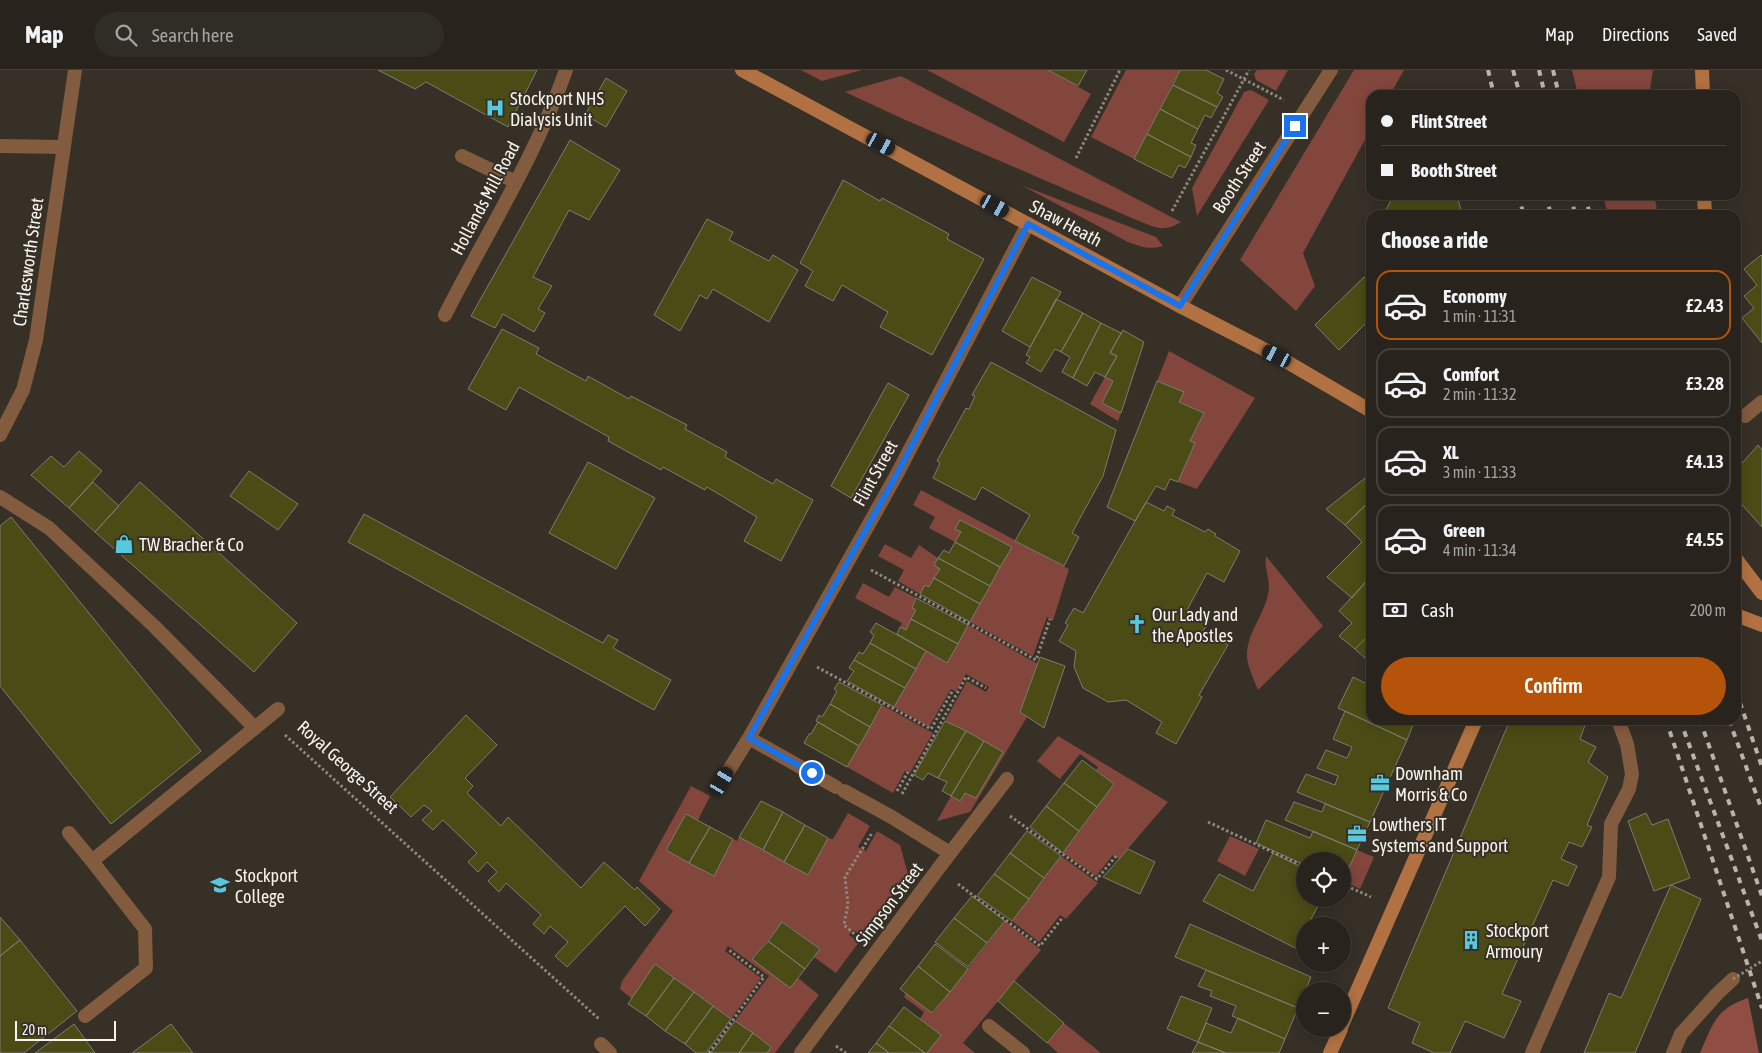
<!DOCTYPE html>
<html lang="en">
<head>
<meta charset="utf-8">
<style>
  :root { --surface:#28241d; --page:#302c26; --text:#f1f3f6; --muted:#a5a4a4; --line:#44413b; --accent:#b45309 }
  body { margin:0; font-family:"Asap Condensed",sans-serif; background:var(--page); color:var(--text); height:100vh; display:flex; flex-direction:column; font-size:19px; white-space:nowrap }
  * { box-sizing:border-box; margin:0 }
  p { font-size:16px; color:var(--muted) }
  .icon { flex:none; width:28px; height:28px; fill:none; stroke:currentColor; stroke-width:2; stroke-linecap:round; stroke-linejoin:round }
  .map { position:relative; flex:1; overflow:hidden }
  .sheet { position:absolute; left:1366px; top:140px; width:375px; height:515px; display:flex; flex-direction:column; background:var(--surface); border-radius:15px; box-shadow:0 2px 12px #0003,0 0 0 1px var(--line) }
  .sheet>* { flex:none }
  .banner { position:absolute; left:1366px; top:20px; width:375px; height:110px; border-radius:15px; box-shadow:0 2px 12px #0003,0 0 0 1px var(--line); display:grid; align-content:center; height:110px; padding:0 15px; background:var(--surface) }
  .tools { position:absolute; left:1296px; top:782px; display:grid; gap:10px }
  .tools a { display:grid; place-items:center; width:55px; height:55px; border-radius:50%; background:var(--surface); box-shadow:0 2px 12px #0003,0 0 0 1px var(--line); font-size:25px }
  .scale { position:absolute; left:15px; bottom:12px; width:101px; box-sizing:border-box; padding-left:5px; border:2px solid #f7f4ee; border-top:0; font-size:14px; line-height:18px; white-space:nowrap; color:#f7f4ee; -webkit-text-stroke:4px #363027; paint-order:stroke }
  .end { position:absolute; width:22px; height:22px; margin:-11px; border:6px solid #1a73e8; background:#fff; box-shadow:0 0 0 2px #fff }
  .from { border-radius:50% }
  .car { position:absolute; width:15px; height:30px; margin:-15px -8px; border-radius:6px; box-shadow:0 0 4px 1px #0007; background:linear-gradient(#222 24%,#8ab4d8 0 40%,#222 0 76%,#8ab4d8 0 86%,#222 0) }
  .banner b { display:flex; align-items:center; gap:18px; height:48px; font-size:19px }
  .banner b+b { border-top:1px solid var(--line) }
  .banner i { width:12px; height:12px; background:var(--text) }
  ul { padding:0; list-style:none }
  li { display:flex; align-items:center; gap:15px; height:70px; margin:0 10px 8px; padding:0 5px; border:2px solid var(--line); border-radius:15px }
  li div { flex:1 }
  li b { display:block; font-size:19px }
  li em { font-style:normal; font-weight:600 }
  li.active { border-color:var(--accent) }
  li>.icon { width:45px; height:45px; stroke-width:1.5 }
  h2 { padding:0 15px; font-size:22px; line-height:60px }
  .pay { display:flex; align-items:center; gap:12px; height:55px; padding:0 15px; font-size:19px }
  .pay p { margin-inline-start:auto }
  .cta { display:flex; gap:10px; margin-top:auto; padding:10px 15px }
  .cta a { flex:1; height:58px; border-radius:30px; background:var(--accent); color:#fff; font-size:20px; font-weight:600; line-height:58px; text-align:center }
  header { display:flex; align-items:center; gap:30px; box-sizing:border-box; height:70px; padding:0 25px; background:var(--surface); border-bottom:1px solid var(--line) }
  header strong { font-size:24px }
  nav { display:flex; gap:28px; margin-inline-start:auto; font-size:18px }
  .search { width:350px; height:45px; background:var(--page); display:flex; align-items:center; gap:12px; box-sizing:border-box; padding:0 18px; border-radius:28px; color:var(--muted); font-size:19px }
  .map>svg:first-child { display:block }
  .green { fill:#82463c }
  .forest { fill:#904e43 }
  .building { fill:#4b4b16; stroke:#7c7c70 }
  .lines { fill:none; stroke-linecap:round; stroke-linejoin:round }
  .path { stroke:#8d8880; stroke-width:3; stroke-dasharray:2.5 2.5; stroke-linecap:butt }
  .service { stroke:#835b3e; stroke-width:14 }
  .pedestrian { stroke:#835b3e; stroke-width:14 }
  .minor { stroke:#835b3e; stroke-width:14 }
  .secondary { stroke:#b17142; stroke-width:14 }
  .rail { stroke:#b9b5ae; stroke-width:4; stroke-dasharray:6 6; stroke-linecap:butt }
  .path-bridge { stroke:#8d8880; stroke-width:3; stroke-dasharray:2.5 2.5; stroke-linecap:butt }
  .route { stroke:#1a73e8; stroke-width:6 }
  .labels { text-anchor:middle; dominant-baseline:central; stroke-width:4; stroke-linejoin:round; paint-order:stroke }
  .poi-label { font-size:18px; fill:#f7f4ee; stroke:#363027; text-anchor:start }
  .street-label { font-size:18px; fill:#f7f4ee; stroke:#363027 }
</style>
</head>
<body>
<header>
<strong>Map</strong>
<div class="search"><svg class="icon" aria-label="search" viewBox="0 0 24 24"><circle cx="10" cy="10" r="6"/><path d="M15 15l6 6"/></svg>Search here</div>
<nav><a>Map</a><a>Directions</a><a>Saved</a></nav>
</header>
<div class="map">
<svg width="1762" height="983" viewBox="0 0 1762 983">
  <rect width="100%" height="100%" fill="#363027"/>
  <path class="green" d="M801,0H862L822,11Z
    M927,0H1048L1091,24L1064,72Z
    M1126,0H1180L1134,89L1091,67Z
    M1257,0H1288L1276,21L1256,10L1254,4Z
    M1354,0H1404L1390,25H1371V59L1303,183L1315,216L1296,241L1240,190Z
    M1572,0H1653L1649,25H1578Z
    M901,6L1181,152C1162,164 1153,156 1134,149L901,48L845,22Z
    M1251,20L1269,30L1197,146L1192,118L1244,22Z
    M1021,115L1156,167L1163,176C1150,180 1141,177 1128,172Z
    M1603,125H1654L1658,145H1608Z
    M1169,281L1255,328L1197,419L1178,412L1195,373L1190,371L1204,343L1179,332L1183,322L1157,311Z
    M1105,307L1113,311L1102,333L1121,343L1118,351L1090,334Z
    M921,420L1069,499L1053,551L1047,547L1033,586L970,552L1011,477L961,450L956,459L961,462L955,472L929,458L935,447L913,435Z
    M885,474L911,488L919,475L938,488L940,499L929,517L925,516L920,524L898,511L904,500L878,486Z
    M1266,486L1323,556L1258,620C1254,609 1246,595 1247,583C1248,560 1268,540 1269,517C1269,507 1264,496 1266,486Z
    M863,513L889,527L895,517L916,528L912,537L916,540L906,560L900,557L902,553L855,528Z
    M968,555L1038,594L1020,642L1027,647L970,742L937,751L951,726L960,731L965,723L976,728L1003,682L945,651L967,611L986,622L989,617L966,604L956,622L951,619L929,657L894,637L926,581L947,593Z
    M882,635L933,663L910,703L905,701L893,723L847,697Z
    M1058,666L1168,732L1119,789L1113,785L1096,806L1063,783L1114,714L1096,700L1098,697L1080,684L1060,709L1037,691Z
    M691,716L710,726L698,750L686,744L666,780L713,806L733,769L737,771L739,767L808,804L828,768L833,769L848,743L870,756L858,777L866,781L877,761L900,775L908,804L863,866L853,860L849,865L859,872L836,903L814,887L820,879L783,852L752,889L798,908L819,925L775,983H767L771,977L735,951L769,906L728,876L725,881L761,908L731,949L655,894L632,929L620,919L622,911L673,841L639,811Z
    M1230,766L1259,779L1245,806L1217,791Z
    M1357,780L1374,787L1360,819L1343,811Z
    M1061,786L1098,813L1066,849L1060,845L1039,872L1012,851Z
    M1005,851L1041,880L963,973L975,983H927L940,965L920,949L924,942L904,927L906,923L933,943Z
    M1064,953L1101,983H1058L1047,973Z"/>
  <path class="forest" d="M1748,928L1759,983H1700C1713,954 1715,939 1748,928Z"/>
  <path class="building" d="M378,0H537L508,57L426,12L415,19Z
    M1048,0H1087L1078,16Z
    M1180,0H1206L1224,9L1217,23L1223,27L1217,37L1173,15Z
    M606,8L627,21L606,57L585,45Z
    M1173,15L1217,37L1211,48L1205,45L1198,59L1160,39Z
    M1160,39L1198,59L1191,73L1196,75L1191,87L1147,64Z
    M1147,64L1191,87L1185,98L1179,95L1172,108L1134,89Z
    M570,70L620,100L589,150L569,140L533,207L552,216L538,239L545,243L534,262L503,244L495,258L471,246Z
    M843,110L880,131L882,128L949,164L947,169L984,189L932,285L880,257L888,242L842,215L833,231L805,216L813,201L800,193Z
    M1394,125H1457L1462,144L1383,145Z
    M707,149L733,162L729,170L769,191L773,185L798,200L769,252L713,219L707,229L700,225L680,261L654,245Z
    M1761,185L1762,186V273L1742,248L1754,238L1744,226L1757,215L1744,199Z
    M1032,207L1061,222L1030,277L1002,261Z
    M1364,207L1371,214V248L1339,280L1315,255Z
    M1056,229L1083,243L1061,282L1055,279L1041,302L1026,293L1030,287L1026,285Z
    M1083,243L1101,253L1073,308L1062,302L1070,287L1061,282Z
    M1101,253L1121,263L1110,283L1117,286L1105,307L1095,302L1087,316L1073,308Z
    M502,259L539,278L536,284L586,311L588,306L629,329L631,326L687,355L685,359L727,382L725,387L773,414L776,409L813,430L781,491L744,471L757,447L707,417L705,420L663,397L661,400L608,371L609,367L519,317L506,340L468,319Z
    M1123,260L1144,272L1121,343L1102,333L1113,311L1105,307L1117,286L1110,283Z
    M991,292L1116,360L1103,406L1072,463L1079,467L1064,496L1015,471L1030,445L982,417L975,430L933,408L940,393L937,391L966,338L969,339L975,326L972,325Z
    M1157,311L1184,322L1179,332L1204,343L1190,371L1195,373L1178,412L1170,409L1165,420L1156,416L1135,451L1107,437Z
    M888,313L909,325L851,428L831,416Z
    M1758,375L1762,380V457L1736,428L1737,399Z
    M79,381L102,401L69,438L31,405L51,386L64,397Z
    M588,392L655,428L616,499L549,463Z
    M249,401L298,434L278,460L230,426Z
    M1369,405L1371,407V430L1345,455L1326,439Z
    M93,412L119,436L95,462L69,438Z
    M140,412L297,553L254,602L95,462Z
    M1371,430V506L1352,528L1327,507L1362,472L1345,455Z
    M1146,432L1164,441L1167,436L1175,440L1172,445L1205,462L1208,459L1216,464L1215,466L1240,481L1224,512L1207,503L1187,540L1208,553L1203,561L1228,575L1199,625L1202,627L1176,674L1156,663L1162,652L1126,630L1108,632L1083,618L1074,597L1076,581L1059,571L1068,555L1065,553L1074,538L1083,543Z
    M364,444L603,573L608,565L618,570L613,578L671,610L654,640L348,472Z
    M11,447L201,681L111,754L0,616V456Z
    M960,450L1012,477L1000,497L955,472L961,462L955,459Z
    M955,472L1000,497L990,516L938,488L944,480L949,483Z
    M938,488L990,516L980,534L934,508L940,499L934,495Z
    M1371,506V563L1355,579L1339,566L1352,553L1339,541Z
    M934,508L980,534L970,552L920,524L925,515L929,517Z
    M916,528L968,555L958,574L911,549L916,540L912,538Z
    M911,549L958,574L947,593L897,564L900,557L906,560Z
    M876,553L926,581L916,599L870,573L874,565L870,562Z
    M1371,563V586L1367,590L1355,579Z
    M870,573L916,599L905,618L854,590L859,582L863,584Z
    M1040,587L1065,596L1044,658L1020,642Z
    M854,590L905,618L894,637L847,611L854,601L849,598Z
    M1353,607L1371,616V650H1415L1407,670L1338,638Z
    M839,612L882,635L870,657L830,634L837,621L834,619Z
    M830,634L870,657L859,676L816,651L819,645L822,647Z
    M1345,641L1407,670L1370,752L1297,722L1306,704L1335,715L1338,706L1317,698L1326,680L1347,688L1352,677L1333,669Z
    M466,645L497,675L465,708L473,716L467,723L501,756L508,747L581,818L604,792L635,820L637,817L660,839L645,856L625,836L567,897L555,886L568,872L550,856L544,864L533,854L541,845L506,813L499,822L488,811L497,802L487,792L478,802L468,792L477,783L443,750L433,760L422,750L432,741L424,735L411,747L390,727Z
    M1510,650H1587L1580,669L1596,677L1588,692L1608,707L1587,755L1592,757L1582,777L1569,772L1561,789L1577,796L1568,816L1553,810L1502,924L1521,931L1504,968L1465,951L1450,983H1434L1412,973L1420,953L1388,938Z
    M945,651L966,661L938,708L928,703L923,710L914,705Z
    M818,652L859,676L847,697L804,673L809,664H811Z
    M966,661L984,671L951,726L942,721L947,712L938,708Z
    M984,671L1003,682L976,728L965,723L960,731L951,726Z
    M1082,690L1114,714L1097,737L1064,713Z
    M1064,713L1097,737L1079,761L1046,736Z
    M761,731L783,742L763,780L739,767Z
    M1294,732L1322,742L1325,734L1370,752L1357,780L1285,750Z
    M1046,736L1079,761L1063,783L1030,757Z
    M783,742L805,755L784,792L763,780Z
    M1646,743L1652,755L1668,749L1690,808L1654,821L1628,751Z
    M686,744L710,757L689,793L666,780Z
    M1266,750L1310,768L1313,761L1357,780L1343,811L1342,791H1305V795L1256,773Z
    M805,755L828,768L808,805L784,792Z
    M710,757L733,769L714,806L689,793Z
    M1027,761L1061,786L1044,808L1010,783Z
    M1128,779L1155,792L1140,824L1103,807Z
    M1010,783L1044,808L1029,829L994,804Z
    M1273,783L1305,799V829H1322L1307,856H1305V859L1295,878L1203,831L1219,804L1253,821Z
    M994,804L1029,829L1012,851L977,826Z
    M1671,815L1701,829L1635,983H1584L1609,923L1621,928Z
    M972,826L1005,851L987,873L954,848Z
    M0,847L20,870L0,886Z
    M954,848L987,873L968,897L935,872Z
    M782,852L820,879L805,899L768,871Z
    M1190,854L1311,907L1298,938L1175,887Z
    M20,870L77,941L24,983H0V886Z
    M768,871L805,899L790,918L752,889Z
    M935,874L968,899L950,922L918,896Z
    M655,894L674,908L646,946L628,934Z
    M918,896L950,922L932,943L900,919Z
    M1206,900L1298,938L1285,969L1232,946L1236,936L1210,926L1212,921L1198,916Z
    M674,908L694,922L665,961L646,946Z
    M1014,911L1064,953L1047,973L998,931Z
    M694,922L713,936L685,974L665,961Z
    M1181,926L1212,938L1198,972L1167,959Z
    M713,936L731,949L706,983H696L685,974Z
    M904,937L941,965L927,983H925L889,956Z
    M1238,948L1285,969L1279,983H1226L1198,972L1206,953L1231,963Z
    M735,951L753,963L739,983H711Z
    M74,954L95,983H35Z
    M171,954L193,983H132Z
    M889,956L925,983H889L876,973Z
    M753,963L771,977L767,983H739Z
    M1198,972L1226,983H1192Z
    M876,973L889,983H868Z"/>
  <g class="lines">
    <path class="path" d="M1226,0L1284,30
      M1076,88L1120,0
      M1172,141L1249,0
      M871,500L1036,590L1050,549
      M817,597L931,659L953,620
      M285,665L599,949
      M897,721L908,702
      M902,724L966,607L986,618
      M1010,746L1097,809L1116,786
      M1208,752L1305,797
      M958,814L1040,876L1063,847
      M1342,814L1371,827
      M858,867L844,855L848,834L845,807L872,763
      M836,976L846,983
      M709,983L764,907L729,880"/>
    <path class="service" d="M462,86L516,112
      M445,245C486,164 536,86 566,0
      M69,763L92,791L145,859L146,898L85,946
      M92,791L278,639
      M1532,983L1609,807L1611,754L1629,719L1632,704L1627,674L1618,650"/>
    <path class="pedestrian" d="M1745,346L1762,332
      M1673,983L1681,964L1717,924L1733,909"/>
    <path class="minor" d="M0,76L63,77
      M1180,236L1331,0
      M0,365L23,320L36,270L75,0
      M0,427L49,458L154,556L255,658
      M749,668L836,717
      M722,711L749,668L897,404L1028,154
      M844,721L890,746L950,783
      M989,956L1023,983
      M601,974L610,983
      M801,983L938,799L1007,709"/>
    <path class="secondary" d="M742,0L1180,236L1277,286L1371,341
      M1702,0L1703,25
      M1704,125L1705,145
      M1736,489L1762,523
      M1736,545L1762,555
      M1342,955L1476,650
      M1330,983L1341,959"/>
    <path class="rail" d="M1488,0L1494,25
      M1513,0L1520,25
      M1539,0L1545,25
      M1553,0L1559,25
      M1518,125L1524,145
      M1546,125L1551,145
      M1571,125L1575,145
      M1585,125L1590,145
      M1736,621L1762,697
      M1666,650L1762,938
      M1680,650L1762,871
      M1700,650L1762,826
      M1729,650L1762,740"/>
    <path class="path-bridge" d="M1733,909L1762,891"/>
  </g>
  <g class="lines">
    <path class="route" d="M812,703L749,668L897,404L1028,154L1180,236L1295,56"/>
  </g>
  <defs>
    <g id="hospital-bare" transform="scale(1.5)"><path d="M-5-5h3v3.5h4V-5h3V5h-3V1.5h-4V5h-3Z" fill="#56c9e0" stroke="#363027" stroke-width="2.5" paint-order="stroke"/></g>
    <g id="shop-bare" transform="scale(1.5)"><path d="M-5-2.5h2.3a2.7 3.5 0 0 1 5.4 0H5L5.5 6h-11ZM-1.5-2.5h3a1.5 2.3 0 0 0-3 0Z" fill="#56c9e0" stroke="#363027" stroke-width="2.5" paint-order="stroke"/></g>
    <g id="church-bare" transform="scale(1.5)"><path d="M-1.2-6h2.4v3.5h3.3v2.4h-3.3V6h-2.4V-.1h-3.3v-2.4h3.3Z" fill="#56c9e0" stroke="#363027" stroke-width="2.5" paint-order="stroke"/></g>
    <g id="office-bare" transform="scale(1.5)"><path d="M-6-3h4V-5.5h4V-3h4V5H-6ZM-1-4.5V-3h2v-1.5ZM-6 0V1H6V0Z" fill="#56c9e0" stroke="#363027" stroke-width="2.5" paint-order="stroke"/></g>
    <g id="university-bare" transform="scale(1.5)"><path d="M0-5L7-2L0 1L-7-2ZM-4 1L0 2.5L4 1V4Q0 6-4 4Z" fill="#56c9e0" stroke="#363027" stroke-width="2.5" paint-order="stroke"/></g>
    <g id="building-bare" transform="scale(1.5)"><path d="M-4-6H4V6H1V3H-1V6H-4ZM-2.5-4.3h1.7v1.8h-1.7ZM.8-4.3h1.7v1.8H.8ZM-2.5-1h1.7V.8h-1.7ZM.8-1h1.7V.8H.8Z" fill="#56c9e0" stroke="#363027" stroke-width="2.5" paint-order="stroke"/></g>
  </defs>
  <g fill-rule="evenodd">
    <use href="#hospital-bare" x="495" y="38"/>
    <use href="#shop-bare" x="124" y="474"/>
    <use href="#church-bare" x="1137" y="554"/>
    <use href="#office-bare" x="1380" y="713"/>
    <use href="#office-bare" x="1357" y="764"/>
    <use href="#university-bare" x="220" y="815"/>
    <use href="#building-bare" x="1471" y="870"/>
  </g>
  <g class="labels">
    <g class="poi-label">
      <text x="510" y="28">Stockport NHS<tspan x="510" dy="21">Dialysis Unit</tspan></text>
      <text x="139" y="474">TW Bracher &amp; Co</text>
      <text x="1152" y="544">Our Lady and<tspan x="1152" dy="21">the Apostles</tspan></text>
      <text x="1395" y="703">Downham<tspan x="1395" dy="21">Morris &amp; Co</tspan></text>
      <text x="1372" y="754">Lowthers IT<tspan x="1372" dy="21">Systems and Support</tspan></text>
      <text x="235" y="805">Stockport<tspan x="235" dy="21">College</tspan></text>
      <text x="1486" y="860">Stockport<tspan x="1486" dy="21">Armoury</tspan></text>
    </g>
    <g class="street-label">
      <text transform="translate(1239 107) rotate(-57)">Booth Street</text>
      <text transform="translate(485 128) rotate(-62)">Hollands Mill Road</text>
      <text transform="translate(1066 153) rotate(28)">Shaw Heath</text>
      <text transform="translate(28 192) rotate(-82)">Charlesworth Street</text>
      <text transform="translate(875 403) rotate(-61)">Flint Street</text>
      <text transform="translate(348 697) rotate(42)">Royal George Street</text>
      <text transform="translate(889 834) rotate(-53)">Simpson Street</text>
    </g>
  </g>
</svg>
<div class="tools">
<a><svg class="icon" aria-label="locate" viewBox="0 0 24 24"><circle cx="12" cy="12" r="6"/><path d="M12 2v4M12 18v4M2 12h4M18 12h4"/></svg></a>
<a>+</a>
<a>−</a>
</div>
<div class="scale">20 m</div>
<i class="end from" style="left:812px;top:703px"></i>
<i class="end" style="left:1295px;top:56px"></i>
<i class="car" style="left:881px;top:74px;rotate:118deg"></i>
<i class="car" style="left:995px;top:136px;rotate:119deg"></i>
<i class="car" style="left:1277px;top:286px;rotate:297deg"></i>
<i class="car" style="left:722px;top:711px;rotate:31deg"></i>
<div class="banner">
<b><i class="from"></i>Flint Street</b>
<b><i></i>Booth Street</b>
</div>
<section class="sheet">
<h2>Choose a ride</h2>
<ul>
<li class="active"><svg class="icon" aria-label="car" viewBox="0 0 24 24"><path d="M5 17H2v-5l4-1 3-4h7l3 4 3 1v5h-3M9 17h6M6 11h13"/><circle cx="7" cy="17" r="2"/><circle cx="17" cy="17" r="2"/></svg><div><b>Economy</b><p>1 min · 11:31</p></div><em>£2.43</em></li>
<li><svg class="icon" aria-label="car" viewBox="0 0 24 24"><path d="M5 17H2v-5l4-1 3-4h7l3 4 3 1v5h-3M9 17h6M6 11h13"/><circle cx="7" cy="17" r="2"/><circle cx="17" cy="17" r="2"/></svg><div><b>Comfort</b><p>2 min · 11:32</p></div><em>£3.28</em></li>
<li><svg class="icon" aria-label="car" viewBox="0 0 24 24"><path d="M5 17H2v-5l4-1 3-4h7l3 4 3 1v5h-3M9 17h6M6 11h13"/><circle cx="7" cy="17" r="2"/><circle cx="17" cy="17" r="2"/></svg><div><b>XL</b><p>3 min · 11:33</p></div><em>£4.13</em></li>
<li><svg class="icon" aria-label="car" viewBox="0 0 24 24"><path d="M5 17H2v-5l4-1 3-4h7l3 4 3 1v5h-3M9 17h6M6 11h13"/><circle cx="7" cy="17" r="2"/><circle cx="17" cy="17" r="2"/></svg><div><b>Green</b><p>4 min · 11:34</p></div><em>£4.55</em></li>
</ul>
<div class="pay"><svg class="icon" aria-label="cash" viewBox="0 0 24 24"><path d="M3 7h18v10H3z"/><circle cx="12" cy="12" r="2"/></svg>Cash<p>200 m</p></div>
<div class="cta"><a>Confirm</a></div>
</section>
</div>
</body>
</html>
